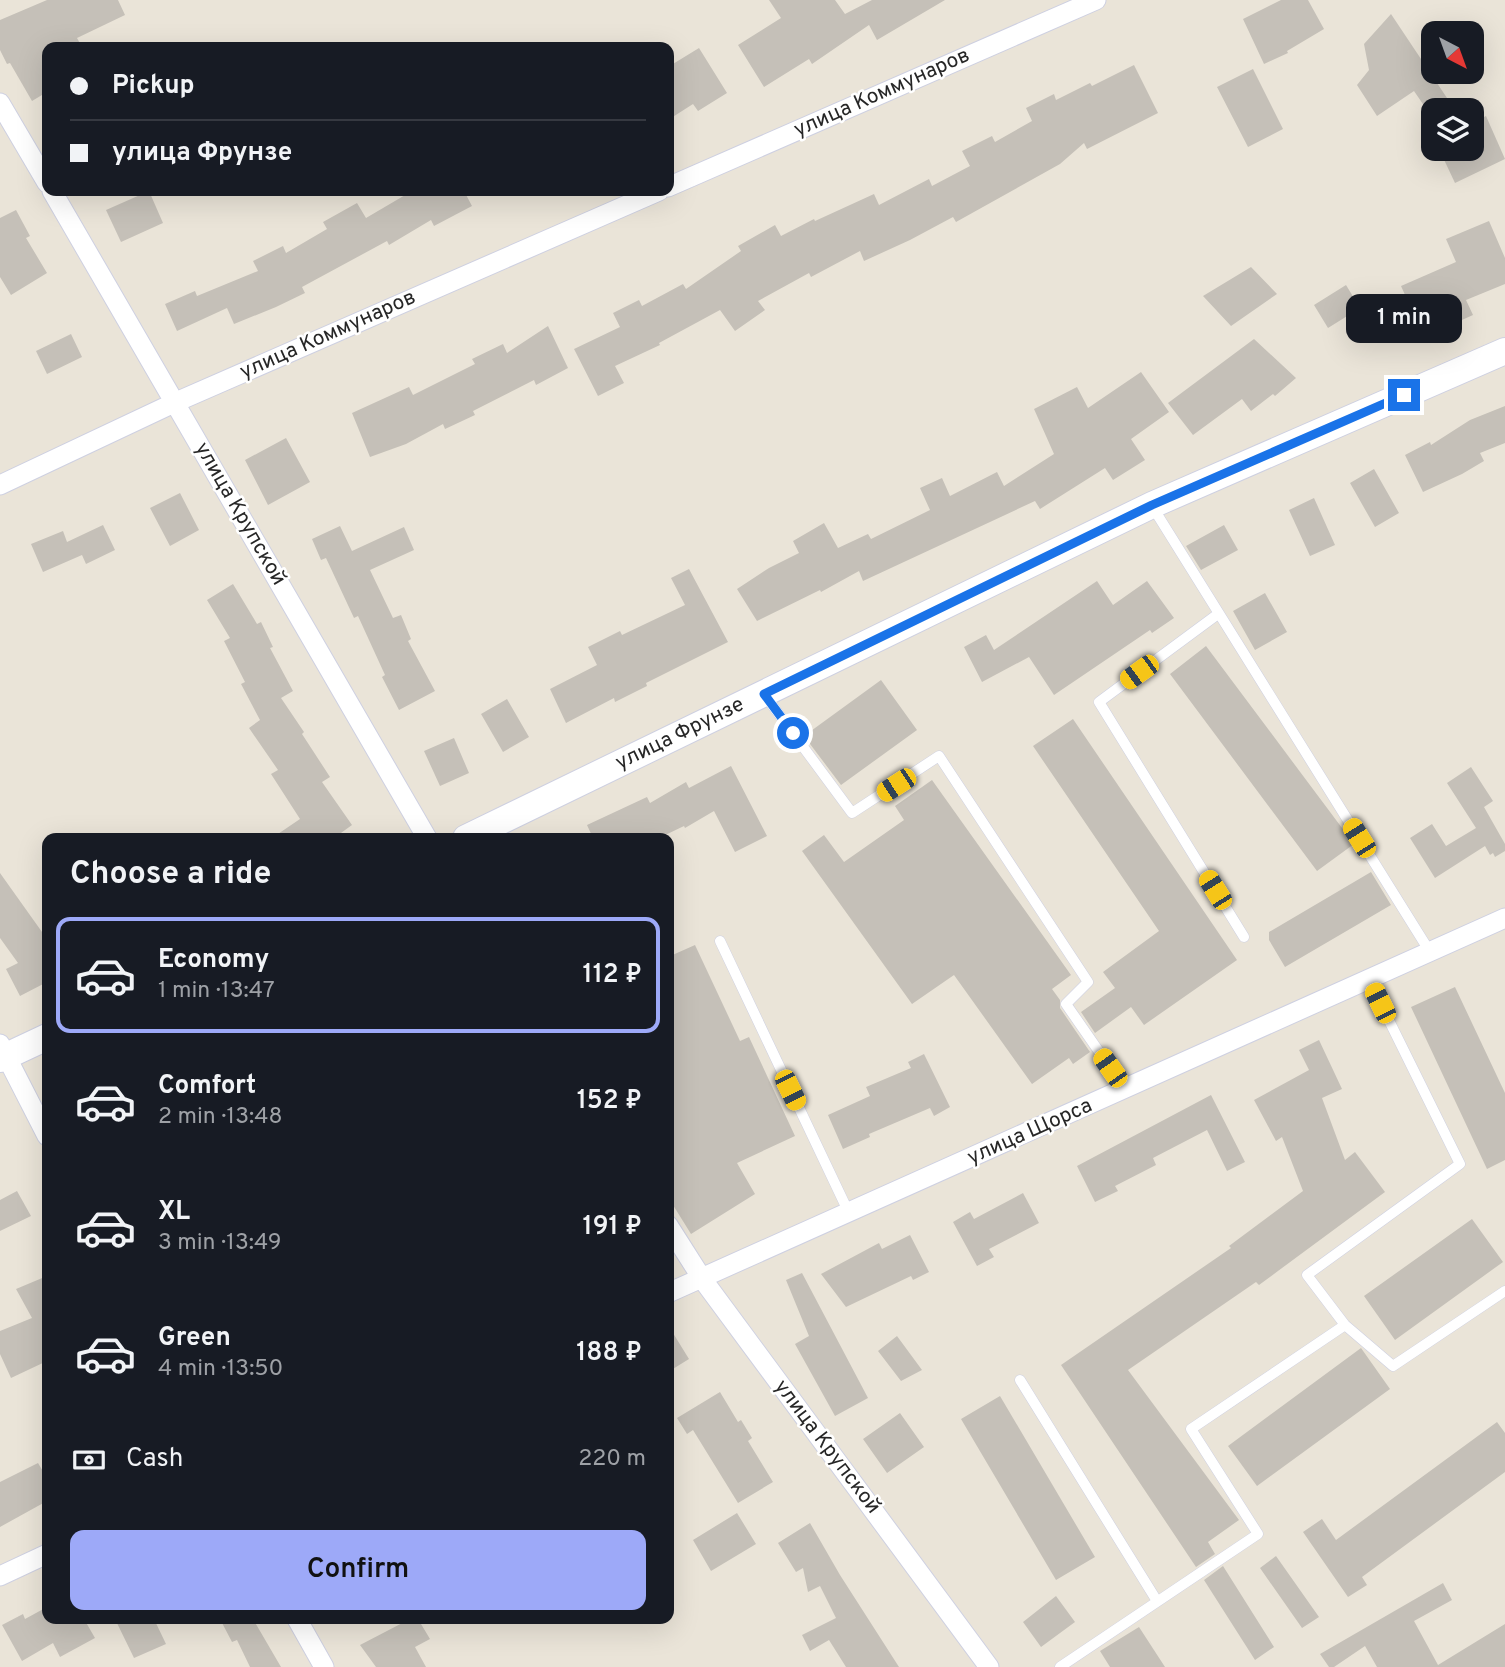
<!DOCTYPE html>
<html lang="en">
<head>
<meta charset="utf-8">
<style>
  :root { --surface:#171b24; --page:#20242c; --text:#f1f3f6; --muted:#9ea1a6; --line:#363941; --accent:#9da9f8 }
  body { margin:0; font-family:Overpass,sans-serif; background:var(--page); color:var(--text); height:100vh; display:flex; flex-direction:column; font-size:26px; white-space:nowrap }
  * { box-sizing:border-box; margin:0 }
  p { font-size:23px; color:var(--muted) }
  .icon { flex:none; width:38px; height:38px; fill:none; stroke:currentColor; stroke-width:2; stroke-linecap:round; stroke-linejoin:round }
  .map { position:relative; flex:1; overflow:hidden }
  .details { position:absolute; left:42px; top:833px; width:632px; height:791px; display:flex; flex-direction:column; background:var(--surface); border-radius:14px; box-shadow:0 7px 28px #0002 }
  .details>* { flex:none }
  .guide { position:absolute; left:42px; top:42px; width:632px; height:154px; border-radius:14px; box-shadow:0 7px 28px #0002; display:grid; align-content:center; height:154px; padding:0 28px; background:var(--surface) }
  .needle { width:46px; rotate:139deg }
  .tools { position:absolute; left:1421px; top:21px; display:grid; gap:14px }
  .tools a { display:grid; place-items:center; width:63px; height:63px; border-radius:14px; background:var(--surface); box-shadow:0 7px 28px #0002; font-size:35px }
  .end { position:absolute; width:32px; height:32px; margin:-16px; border:9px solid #1a73e8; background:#fff; box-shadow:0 0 0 4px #fff }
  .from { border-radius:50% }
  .bubble { position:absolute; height:49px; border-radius:14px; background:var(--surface); box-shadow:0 7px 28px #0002; font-size:23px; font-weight:600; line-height:49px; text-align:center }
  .car { position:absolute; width:21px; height:42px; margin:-21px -10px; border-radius:9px; box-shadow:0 0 5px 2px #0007; background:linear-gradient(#f5c518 24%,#345 0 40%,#f5c518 0 76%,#345 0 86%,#f5c518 0) }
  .guide b { display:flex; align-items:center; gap:24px; height:66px; font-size:26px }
  .guide b+b { border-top:2px solid var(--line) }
  .guide i { width:18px; height:18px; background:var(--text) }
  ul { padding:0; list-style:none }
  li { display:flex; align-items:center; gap:21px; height:116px; margin:0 14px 10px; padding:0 14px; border:4px solid transparent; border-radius:14px }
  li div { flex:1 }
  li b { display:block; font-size:26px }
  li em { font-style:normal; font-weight:600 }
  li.on { border-color:var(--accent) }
  li>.icon { width:63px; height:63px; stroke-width:1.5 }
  h2 { padding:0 28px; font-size:32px; line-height:84px }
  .pay { display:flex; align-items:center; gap:18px; height:77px; padding:0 28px; font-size:26px }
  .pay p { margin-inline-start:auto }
  .cta { display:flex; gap:14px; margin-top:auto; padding:14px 28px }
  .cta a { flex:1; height:80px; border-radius:14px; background:var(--accent); color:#111; font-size:28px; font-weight:600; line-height:80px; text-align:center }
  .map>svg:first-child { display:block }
  .building { fill:#c5c0b8 }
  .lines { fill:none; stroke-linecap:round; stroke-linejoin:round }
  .lane-casing { stroke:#ced0e1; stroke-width:11 }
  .street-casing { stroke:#ced0e1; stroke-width:21 }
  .secondary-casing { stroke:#ced0e1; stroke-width:28 }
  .lane { stroke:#fff; stroke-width:10 }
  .street { stroke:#fff; stroke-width:19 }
  .secondary { stroke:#fff; stroke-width:26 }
  .route { stroke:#1a73e8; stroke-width:9 }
  .labels { text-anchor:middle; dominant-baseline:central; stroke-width:5; stroke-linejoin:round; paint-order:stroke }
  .street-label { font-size:21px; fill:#272727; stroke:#fff }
</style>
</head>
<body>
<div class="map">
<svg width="1505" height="1667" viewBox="0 0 1505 1667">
  <rect width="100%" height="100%" fill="#eae4d8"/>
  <path class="building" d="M47,0H118L125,15L77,38L82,47H47V92L32,101L10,63L7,64L0,50V20Z
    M769,0H835L845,14L872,0H945L877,40L869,25L812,64L809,59L764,87L738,45L781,18Z
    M1281,0H1308L1324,29L1287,51L1288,53L1264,64L1243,19Z
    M1391,14L1455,110H1427L1414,91L1377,116L1357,85L1369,70L1364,44Z
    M699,48L727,93L698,111L693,104L668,120V67Z
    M1134,65L1158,113L1087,149L1084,143L1060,164L956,222L953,217L910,240L864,261L860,251L811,277L809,273L758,301L765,310L735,331L720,310L659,343L660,345L615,366L624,383L598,396L574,349L620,327L613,313L639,300L642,306L683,284L686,289L741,251L738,246L775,225L781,236L814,219L815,221L874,194L879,205L929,179L932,186L970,166L962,151L992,136L995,142L1032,121L1026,108L1054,94L1056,100L1090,83L1092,86Z
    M1253,69L1283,129L1248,147L1217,87Z
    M1486,116L1505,159L1455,183L1439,149H1472V123Z
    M149,191L163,223L121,242L106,210Z
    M412,191H464L472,206L434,226L431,220L389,245L387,241L302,287L305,293L276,307L234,324L227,308L177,331L165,304L195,291L197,296L258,271L253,261L283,246L286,253L327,229L323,222L357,203L366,218Z
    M16,210L30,236L26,238L47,273L11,295L0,277V218Z
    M1489,221L1505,258V284L1466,300L1473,315L1424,337L1401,286L1456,262L1446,239Z
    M1251,267L1277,294L1231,326L1203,296Z
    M1346,285L1360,308L1328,328L1314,305Z
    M548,326L568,368L536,385L534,380L473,411L475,415L445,429L443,424L406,444L370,457L352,413L409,387L413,395L475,364L472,359L503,344L507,353Z
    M71,334L82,357L47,374L36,351Z
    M1254,339L1296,378L1275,396L1273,394L1251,411L1242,399L1193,435L1168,403Z
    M1141,372L1169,412L1131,439L1145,460L1113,480L1105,468L1040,509L1035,501L863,581L859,571L821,592L820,590L757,621L737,589L769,568L799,553L793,541L824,523L838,548L868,534L871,539L930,510L920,488L942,478L950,496L997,472L1004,486L1054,454L1034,409L1077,387L1088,408Z
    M1505,406V443L1480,453L1484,461L1462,474L1423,492L1405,455L1430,442L1431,445L1470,420Z
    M286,438L310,482L268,505L245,460Z
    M1374,469L1399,513L1375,527L1350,483Z
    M180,493L199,530L170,546L150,508Z
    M1314,498L1335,545L1310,556L1289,510Z
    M103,525L115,550L86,564L82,555L43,572L31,544L63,531L67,542Z
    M1224,525L1238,550L1201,570L1186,546Z
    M340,526L352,551L404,527L414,550L370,570L393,618L401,615L411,639L408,641L435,691L399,710L382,677L385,675L358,616L354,618L326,558L321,560L312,539Z
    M689,569L728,642L646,683L647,686L615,702L614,698L566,723L550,689L597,665L588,647L620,631L622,635L685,605L671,578Z
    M1097,581L1113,605L1147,581L1174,618L1152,633L1150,630L1054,695L1029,657L982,682L964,647L986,635L994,650Z
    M233,584L257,624L261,622L273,647L270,648L293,691L281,698L304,732L302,734L330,777L322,782L352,825L334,838H272L300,819L271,774L278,770L249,728L260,720L241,684L245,682L224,641L230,638L207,600Z
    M1265,593L1287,632L1255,650L1233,611Z
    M1206,646L1354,844L1317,871L1170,674Z
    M881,680L917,730L841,785L804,736Z
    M507,699L529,737L503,752L481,714Z
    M1073,719L1237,960L1144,1025L1131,1007L1095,1033L1081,1012L1115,988L1103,972L1159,931L1033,746Z
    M454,738L469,773L440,786L424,751Z
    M731,766L767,836L735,852L714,811L685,828L684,826L659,838H593L587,825L647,797L650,803L686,782L689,788Z
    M1471,767L1493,801L1484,807L1505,844V851L1495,857L1493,853L1490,855L1485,846L1435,878L1410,838L1432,824L1446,846L1476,828L1447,783Z
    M932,780L1071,975L1052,989L1060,1000V1008L1090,1052L1073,1064L1069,1058L1032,1084L954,975L912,1004L802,851L824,835L844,862L904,820L895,806Z
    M1371,872L1391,905L1285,967L1269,940V932Z
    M0,873L47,939V982L20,996L6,969L18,963L0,938Z
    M695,945L740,1041L749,1037L795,1136L737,1163L755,1194L691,1234L668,1197V957Z
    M1455,987L1505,1093V1160L1487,1169L1411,1007Z
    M1319,1040L1342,1089L1322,1098L1345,1160L1355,1152L1385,1192L1259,1285L1256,1282L1128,1370L1239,1520L1208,1542L1215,1554L1196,1567L1061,1365L1231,1248L1229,1246L1303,1191L1282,1137L1276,1141L1254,1100L1309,1070L1299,1050Z
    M924,1054L950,1107L934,1116L930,1108L869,1134L870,1137L843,1149L828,1115L870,1096L866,1087L911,1068L908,1062Z
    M1211,1095L1245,1162L1227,1171L1207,1130L1153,1158L1156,1165L1115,1186L1118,1191L1095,1202L1077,1166Z
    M17,1191L31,1216L0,1231V1200Z
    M1023,1193L1039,1223L989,1249L994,1257L977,1266L953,1222L970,1212L974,1219Z
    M1472,1219L1503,1262L1395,1340L1364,1296Z
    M910,1235L929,1272L913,1280L911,1276L846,1307L821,1274L879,1243L882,1249Z
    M802,1273L868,1398L835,1416L795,1344L809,1336L786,1280Z
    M47,1276V1361L11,1378L0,1354V1331L32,1318L16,1289Z
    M668,1325L689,1359L668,1372Z
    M897,1336L922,1370L901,1381L878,1351Z
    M1361,1348L1390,1389L1257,1486L1228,1446Z
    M720,1392L738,1422L741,1420L752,1438L748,1441L773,1482L738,1503L693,1430L687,1434L677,1418Z
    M1000,1396L1095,1557L1056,1580L961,1419Z
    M900,1413L924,1447L887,1473L863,1439Z
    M1497,1422L1505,1433V1472L1362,1577L1367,1585L1348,1597L1303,1532L1322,1519L1336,1540Z
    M38,1463L47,1478V1501L0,1527V1482Z
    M737,1513L756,1544L711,1571L693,1540Z
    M810,1523L840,1575L899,1667H846L829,1640L810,1651L802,1635L836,1618L820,1586L808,1592L803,1568L796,1572L778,1543Z
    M1276,1556L1319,1617L1302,1628L1260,1568Z
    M1223,1566L1274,1647L1255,1660L1204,1580Z
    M1443,1583L1452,1600L1414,1621L1438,1665L1505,1624V1667H1377L1365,1646L1334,1667H1329L1320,1654Z
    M1056,1596L1075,1622L1041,1647L1023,1622Z
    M47,1607V1619H84L95,1638L60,1657L53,1643L22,1661L2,1625L23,1614L25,1619Z
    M115,1619H154L166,1644L134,1658Z
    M220,1619H253L281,1667H250L237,1640L232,1642Z
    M410,1619H418L430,1639L415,1647L426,1667H376L360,1645Z
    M1139,1627L1165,1667H1110L1100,1651Z"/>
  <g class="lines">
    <g class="lane-casing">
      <path id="lane" d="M1152,506L1430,952
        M1218,614L1099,702L1244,937
        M764,694L852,813L939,756L1088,982L1066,1004L1125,1089
        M720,941L849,1213
        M1345,1325L1307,1275L1460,1164L1369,980
        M1020,1380L1157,1601
        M1060,1667L1258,1534L1191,1429L1345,1325L1393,1366L1505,1291"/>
    </g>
    <g class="street-casing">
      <path id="street" d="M0,103L47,183
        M668,187L1096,0
        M52,191L427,838
        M0,485L176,402L659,191
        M0,1044L47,1136
        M668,1225L703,1280L989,1667
        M668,1293L1505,918
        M0,1576L47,1554
        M297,1619L324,1667"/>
    </g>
    <g class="secondary-casing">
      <path id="secondary" d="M466,838L1152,505L1505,351
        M0,1059L47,1037"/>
    </g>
    <use href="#lane" class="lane"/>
    <use href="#street" class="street"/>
    <use href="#secondary" class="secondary"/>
  </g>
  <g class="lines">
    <path class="route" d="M793,733L764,694L1152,505L1404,395"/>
  </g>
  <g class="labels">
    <g class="street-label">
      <text transform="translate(882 93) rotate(-24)">улица Коммунаров</text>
      <text transform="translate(328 335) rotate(-24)">улица Коммунаров</text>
      <text transform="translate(240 514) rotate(60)">улица Крупской</text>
      <text transform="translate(680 734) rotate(-26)">улица Фрунзе</text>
      <text transform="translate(1030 1132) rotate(-24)">улица Щорса</text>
      <text transform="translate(827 1447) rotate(53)">улица Крупской</text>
    </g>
  </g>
</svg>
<div class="tools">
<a><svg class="needle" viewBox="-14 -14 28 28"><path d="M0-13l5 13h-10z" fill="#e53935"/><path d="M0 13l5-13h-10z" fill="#9ea1a6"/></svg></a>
<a><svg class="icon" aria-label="layers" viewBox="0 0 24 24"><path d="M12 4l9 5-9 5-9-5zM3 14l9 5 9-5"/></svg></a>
</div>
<i class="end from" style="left:793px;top:733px"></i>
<i class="end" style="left:1404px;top:395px"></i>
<div class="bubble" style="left:1346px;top:294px;width:116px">1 min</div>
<i class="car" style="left:1139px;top:672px;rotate:234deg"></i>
<i class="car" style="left:896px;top:785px;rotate:237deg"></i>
<i class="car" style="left:1359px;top:838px;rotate:328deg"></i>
<i class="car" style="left:1215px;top:890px;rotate:328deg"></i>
<i class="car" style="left:1380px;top:1003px;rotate:334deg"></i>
<i class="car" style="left:1110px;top:1068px;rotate:325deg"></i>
<i class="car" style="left:790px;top:1090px;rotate:154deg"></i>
<div class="guide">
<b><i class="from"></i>Pickup</b>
<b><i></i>улица Фрунзе</b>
</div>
<section class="details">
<h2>Choose a ride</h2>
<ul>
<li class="on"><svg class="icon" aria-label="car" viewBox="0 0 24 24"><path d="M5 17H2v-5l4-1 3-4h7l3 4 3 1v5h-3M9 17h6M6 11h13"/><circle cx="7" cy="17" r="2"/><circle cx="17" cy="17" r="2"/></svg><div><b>Economy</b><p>1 min · 13:47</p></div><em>112 ₽</em></li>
<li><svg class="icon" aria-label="car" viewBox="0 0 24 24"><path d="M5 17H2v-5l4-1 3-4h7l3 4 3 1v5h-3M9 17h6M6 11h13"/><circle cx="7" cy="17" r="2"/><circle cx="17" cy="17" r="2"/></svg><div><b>Comfort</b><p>2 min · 13:48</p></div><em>152 ₽</em></li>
<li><svg class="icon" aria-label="car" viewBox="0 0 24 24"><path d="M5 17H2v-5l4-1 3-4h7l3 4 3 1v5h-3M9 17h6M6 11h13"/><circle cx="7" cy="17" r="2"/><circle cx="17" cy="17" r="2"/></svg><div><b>XL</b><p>3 min · 13:49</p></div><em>191 ₽</em></li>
<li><svg class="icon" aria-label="car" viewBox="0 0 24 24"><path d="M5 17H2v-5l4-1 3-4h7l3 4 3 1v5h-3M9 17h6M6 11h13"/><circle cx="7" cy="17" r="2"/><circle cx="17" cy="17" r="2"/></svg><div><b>Green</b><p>4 min · 13:50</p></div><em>188 ₽</em></li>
</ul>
<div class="pay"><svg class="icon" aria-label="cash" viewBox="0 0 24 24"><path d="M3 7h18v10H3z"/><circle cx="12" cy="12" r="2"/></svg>Cash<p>220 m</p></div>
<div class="cta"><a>Confirm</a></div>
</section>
</div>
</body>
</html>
